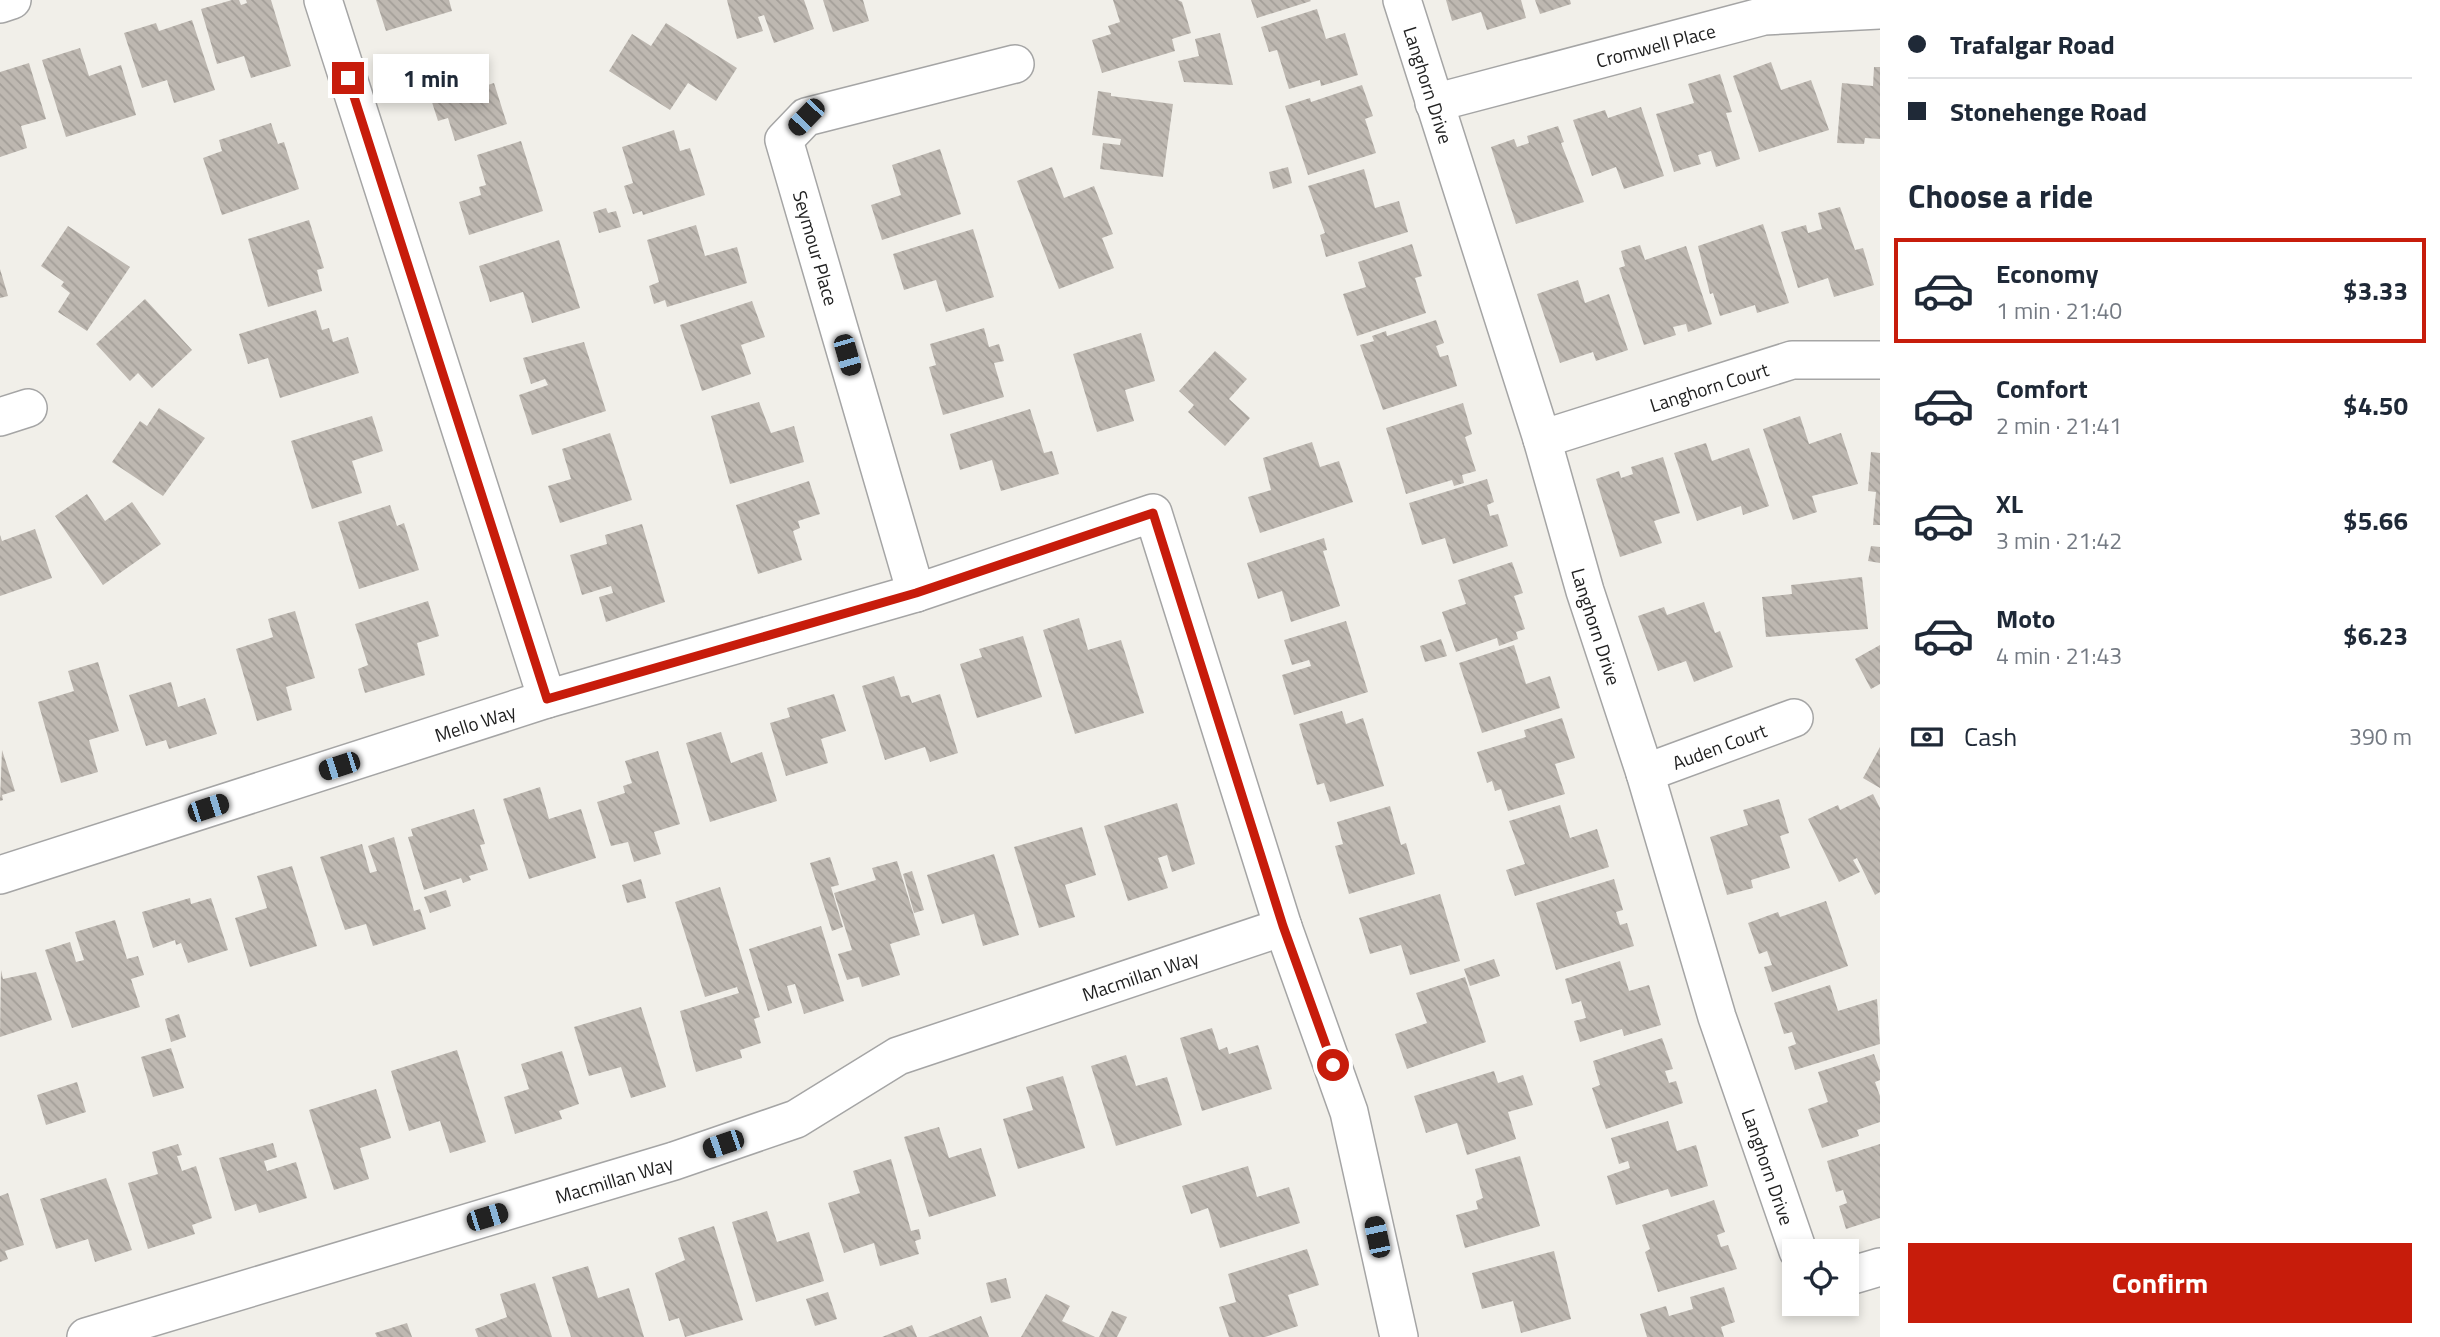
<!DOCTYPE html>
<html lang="en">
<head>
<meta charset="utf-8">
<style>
  :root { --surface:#fff; --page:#f2f2f3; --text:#1f2937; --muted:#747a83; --line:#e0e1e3; --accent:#c71c0b }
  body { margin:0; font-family:"Titillium Web",sans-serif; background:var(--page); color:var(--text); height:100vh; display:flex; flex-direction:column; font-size:26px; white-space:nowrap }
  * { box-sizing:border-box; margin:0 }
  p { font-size:23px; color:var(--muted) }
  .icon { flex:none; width:38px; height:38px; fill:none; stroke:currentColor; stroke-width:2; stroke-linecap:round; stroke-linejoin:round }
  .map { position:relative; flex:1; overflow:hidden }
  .panel { display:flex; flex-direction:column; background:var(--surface); width:560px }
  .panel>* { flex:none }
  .guide { display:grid; align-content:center; height:154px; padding:0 28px; background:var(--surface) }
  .controls { position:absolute; left:1782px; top:1239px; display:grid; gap:14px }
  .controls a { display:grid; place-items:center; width:77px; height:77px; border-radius:0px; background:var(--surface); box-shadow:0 4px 10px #0003; font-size:35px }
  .end { position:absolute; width:32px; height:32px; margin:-16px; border:9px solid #c71c0b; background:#fff; box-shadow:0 0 0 4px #fff }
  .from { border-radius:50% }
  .bubble { position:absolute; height:49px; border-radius:0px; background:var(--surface); box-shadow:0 4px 10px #0003; font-size:23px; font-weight:700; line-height:49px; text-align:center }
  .car { position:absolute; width:21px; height:42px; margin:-21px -10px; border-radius:9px; box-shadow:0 0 5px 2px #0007; background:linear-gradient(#222 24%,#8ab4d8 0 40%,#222 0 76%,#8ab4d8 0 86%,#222 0) }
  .guide b { display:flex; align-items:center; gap:24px; height:66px; font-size:26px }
  .guide b+b { border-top:2px solid var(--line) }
  .guide i { width:18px; height:18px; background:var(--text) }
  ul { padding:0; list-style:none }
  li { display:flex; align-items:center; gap:21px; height:105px; margin:0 14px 10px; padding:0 14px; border:4px solid transparent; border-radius:0px }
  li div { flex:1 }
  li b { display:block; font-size:26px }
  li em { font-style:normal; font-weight:700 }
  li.on { border-color:var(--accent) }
  li>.icon { width:63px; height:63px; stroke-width:1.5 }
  h2 { padding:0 28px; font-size:32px; line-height:84px }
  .pay { display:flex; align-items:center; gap:18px; height:77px; padding:0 28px; font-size:26px }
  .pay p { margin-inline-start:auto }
  .primary-button { display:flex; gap:14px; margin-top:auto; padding:14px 28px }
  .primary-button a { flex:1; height:80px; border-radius:0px; background:var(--accent); color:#fff; font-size:28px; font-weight:700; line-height:80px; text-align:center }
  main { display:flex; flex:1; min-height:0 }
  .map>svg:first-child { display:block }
  .building { fill:url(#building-back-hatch) }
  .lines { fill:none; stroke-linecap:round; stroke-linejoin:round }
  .street-casing { stroke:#a5a5a5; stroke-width:40 }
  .street { stroke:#fff; stroke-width:37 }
  .route { stroke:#c71c0b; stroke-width:9 }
  .labels { text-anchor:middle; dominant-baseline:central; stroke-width:7; stroke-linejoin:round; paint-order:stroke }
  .street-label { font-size:19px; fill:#212121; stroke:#fff }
</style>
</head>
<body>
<main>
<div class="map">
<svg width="1880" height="1337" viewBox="0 0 1880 1337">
  <defs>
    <pattern id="building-back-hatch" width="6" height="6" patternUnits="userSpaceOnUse" patternTransform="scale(1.75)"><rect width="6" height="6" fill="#beb8b1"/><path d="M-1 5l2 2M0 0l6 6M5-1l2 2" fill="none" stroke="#a39e98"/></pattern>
  </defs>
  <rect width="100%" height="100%" fill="#f1efe9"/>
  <path class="building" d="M232,0H239L241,5L247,3L246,0H271L291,66L251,78L244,56L217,64L201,9Z
    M376,0H449L452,11L386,31Z
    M727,0H804L814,29L774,43L764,15L758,17L763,31L737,39Z
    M823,0H863L869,21L833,32Z
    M1113,0H1178L1182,2L1191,33L1172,39L1175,51L1102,73L1092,40L1111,34L1108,26L1120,22Z
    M1251,0H1310L1311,1L1257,18Z
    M1446,0H1521L1526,18L1487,30L1481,12L1452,21Z
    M1535,0H1570L1571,4L1540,14Z
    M1317,9L1326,39L1345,33L1358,75L1321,86L1320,80L1289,89L1277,50L1269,52L1261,27Z
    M192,20L215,90L174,103L167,80L142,88L124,33L156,23L159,31Z
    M666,23L737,68L716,101L688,83L670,110L609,71L632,34L651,46Z
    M1220,33L1233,85L1184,82L1178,61L1199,56L1195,39Z
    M80,48L89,76L121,65L136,115L66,137L42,60Z
    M459,62L469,91L494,83L507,124L455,141L448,118L438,121L423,74Z
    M1771,62L1781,90L1811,80L1829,130L1759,152L1733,76Z
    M29,63L46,119L21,126L27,148L0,157V72Z
    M1874,67H1880V139L1865,138L1864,144L1837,143L1842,83L1873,86Z
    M1720,74L1732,112L1726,113L1740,159L1716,167L1711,151L1698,155L1701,164L1674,172L1656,114L1694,103L1688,84Z
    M1362,85L1373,116L1365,119L1376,153L1308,175L1285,106L1310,98L1311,102Z
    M1098,91L1111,93V96L1173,104L1163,177L1100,169L1103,143L1120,145L1121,139L1092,135Z
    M1641,107L1664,176L1624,189L1616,167L1592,176L1573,120L1605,110L1608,118Z
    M271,123L278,144L284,142L299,189L222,215L203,158L222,151L219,140Z
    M1558,126L1564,142L1561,143L1584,202L1516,224L1491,147L1514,139L1517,147L1529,143L1527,136Z
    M674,130L680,151L690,148L705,195L643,215L642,211L633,214L624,186L633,183L622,147Z
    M521,141L543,211L469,235L459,202L481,195L479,187L486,185L477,155Z
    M940,149L961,214L882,240L871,205L901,195L892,165Z
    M1052,167L1064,198L1094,186L1113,234L1102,238L1114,268L1059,289L1017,181Z
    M1288,167L1292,183L1273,189L1269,172Z
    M1364,169L1375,208L1399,201L1408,232L1326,257L1320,235L1325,233L1308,186Z
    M1840,207L1855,250L1863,248L1874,285L1834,297L1828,278L1798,288L1781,232L1806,225L1808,233L1822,229L1818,213Z
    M606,208L608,213L616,211L621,227L599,233L593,212Z
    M309,220L324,268L317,270L322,291L268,307L248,239Z
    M1763,224L1789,303L1757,313L1755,305L1720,316L1713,293L1710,294L1698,246Z
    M696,225L705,256L737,247L747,283L667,307L665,300L654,304L649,286L659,282L647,240Z
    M68,226L130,267L87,331L58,312L70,293L61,286L64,282L41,266Z
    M973,229L994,297L946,312L936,280L904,290L893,254Z
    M559,240L580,308L532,323L523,292L490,302L479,266Z
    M1412,244L1422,276L1415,278L1426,313L1357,336L1343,294L1366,287L1358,262Z
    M1640,245L1645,260L1686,246L1712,324L1688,332L1686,324L1673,327L1676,335L1644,345L1619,268L1625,266L1621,251Z
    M0,269L8,296L0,298Z
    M1578,280L1585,303L1609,294L1628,350L1596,361L1593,352L1560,363L1537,294Z
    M145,299L192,350L152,388L138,373L130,381L96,344Z
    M752,301L765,337L741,345L751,374L702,391L680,325Z
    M316,310L322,330L329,328L333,342L348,337L359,373L280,398L268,358L248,364L239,334Z
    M1436,320L1444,343L1436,346L1440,357L1448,355L1457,386L1383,410L1360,345L1374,341L1372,336L1386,331L1387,336Z
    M984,328L989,347L999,344L1004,361L994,363L1004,397L943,415L929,367L936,365L930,344Z
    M1141,333L1155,381L1125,390L1134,421L1097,432L1073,354Z
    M584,342L606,411L532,435L519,395L548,385L545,379L531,384L523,358Z
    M1215,351L1247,379L1229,399L1250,418L1225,446L1188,412L1194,405L1179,391Z
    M759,402L771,433L794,426L804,462L730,484L711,416Z
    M1463,403L1472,434L1465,437L1476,471L1462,475L1464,483L1454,486L1452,480L1406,494L1386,428Z
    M159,408L205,438L163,496L112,462L140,421L147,426Z
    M1030,409L1044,453L1052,451L1059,474L1001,491L992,460L960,470L950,434Z
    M372,416L383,451L352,461L362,493L312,509L291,441Z
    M1800,416L1809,444L1841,433L1858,484L1812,496L1817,512L1793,520L1763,429Z
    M610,433L632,500L560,523L548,486L571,479L562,449Z
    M1312,442L1320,467L1339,461L1353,502L1260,533L1248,497L1271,490L1263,458Z
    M1706,443L1712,461L1749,448L1769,506L1743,515L1741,506L1697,521L1674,453Z
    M1871,452L1880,453V525H1873L1876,492L1868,491Z
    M1663,457L1680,513L1654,521L1662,543L1620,557L1596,479L1619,471L1621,478L1633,474L1631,467Z
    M1487,479L1494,502L1487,505L1490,516L1498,514L1508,546L1453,564L1445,538L1422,545L1409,503Z
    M809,481L820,514L798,521L800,528L793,531L802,560L758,574L736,505Z
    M87,494L105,521L132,502L161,544L103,585L55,516Z
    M390,505L397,526L404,523L419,570L359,589L338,522Z
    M642,524L665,602L606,622L599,597L613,593L611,586L582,595L570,555L607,544L605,535Z
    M35,529L52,578L0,596V535L2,541Z
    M1324,538L1327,550L1323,551L1340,606L1291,622L1282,591L1258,599L1247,563Z
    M1871,546L1880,547V563L1868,561Z
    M1512,562L1523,593L1514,596L1525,629L1516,632L1518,639L1499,646L1497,638L1456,652L1442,612L1466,604L1458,580Z
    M1862,577L1868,629L1766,637L1762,597L1792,594L1791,585Z
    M428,601L439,636L417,643L425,675L365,693L358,669L368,665L355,624Z
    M1704,602L1715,633L1720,631L1733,667L1694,682L1686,661L1658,671L1638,616L1664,607L1667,615Z
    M295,611L315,678L286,687L292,710L257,721L236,649L273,637L268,619Z
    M1079,618L1088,650L1121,640L1144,713L1075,734L1043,630Z
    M1346,621L1368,692L1294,715L1282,675L1311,666L1309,660L1292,665L1284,640Z
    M1023,636L1042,697L977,718L960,664L982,657L979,649Z
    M1441,639L1447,656L1425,662L1420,646Z
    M1514,645L1526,684L1550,676L1560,708L1482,733L1459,663Z
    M1880,645V684L1871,689L1855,659Z
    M98,662L119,731L89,740L98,772L61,783L38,702L74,691L68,671Z
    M894,676L901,697L909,695L912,703L940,694L958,753L930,762L925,747L885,760L862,686Z
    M171,682L178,707L205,698L217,734L169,749L166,740L146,746L129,695Z
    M834,694L846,731L821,739L828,763L786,776L770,723L790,717L787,708Z
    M1342,711L1346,724L1363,718L1384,786L1330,802L1324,783L1317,785L1299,724Z
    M1562,718L1575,758L1555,764L1565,794L1508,811L1501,789L1495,791L1492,781L1487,783L1477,752L1526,737L1524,730Z
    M721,732L731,763L762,752L777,801L710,822L686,743Z
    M1880,747V788L1863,778Z
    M2,750L15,791L2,795L3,800L0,801Z
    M658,751L680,824L654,832L661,854L634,862L628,842L611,846L597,802L625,793L623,786L632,783L625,761Z
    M540,787L549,819L581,809L596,858L529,879L503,799Z
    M1873,794L1880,808V892L1875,895L1857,858L1853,860L1860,872L1839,882L1808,819L1838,805L1840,810Z
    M1779,799L1789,833L1780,836L1790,868L1751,880L1753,888L1727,895L1710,837L1748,825L1743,810Z
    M1177,803L1195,864L1172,872L1167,855L1158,858L1168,888L1128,901L1104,826Z
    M1560,805L1570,838L1597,829L1609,867L1515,896L1506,870L1525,864L1509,821Z
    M1390,806L1401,845L1406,843L1415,874L1349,894L1335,846L1343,844L1337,822Z
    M474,809L485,844L480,845L488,870L469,876L471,880L463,883L461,878L424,890L408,837L413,836L411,829Z
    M1082,827L1096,875L1065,885L1075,917L1039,928L1014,847Z
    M394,837L414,911L420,909L426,929L373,946L366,924L345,930L320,857L362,844L370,873L377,871L368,846Z
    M994,854L1019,935L983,946L974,914L942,924L927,875Z
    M830,857L839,885L831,887L843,927L832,931L810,863Z
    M897,861L920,935L890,944L900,975L862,987L859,977L847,980L838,954L852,950L834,893L876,880L872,868Z
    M292,866L317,946L250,967L235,918L267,908L257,876Z
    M912,871L924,910L914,913L903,874Z
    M641,879L646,898L627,903L622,885Z
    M1614,879L1623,910L1616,912L1620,925L1627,923L1634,946L1556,970L1536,903Z
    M720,887L760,1017L754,1019L761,1043L740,1050L742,1058L696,1072L680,1011L739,993L737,987L705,997L675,902Z
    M446,890L451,906L430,913L424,897Z
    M1440,894L1460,961L1410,975L1401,945L1370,954L1359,918Z
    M190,898L191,904L211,898L228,950L188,963L181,943L176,945L175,940L153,948L142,912Z
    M1826,901L1848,966L1772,992L1764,967L1772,965L1767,951L1759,954L1748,923L1778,912L1780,917Z
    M115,920L127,959L138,956L144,975L131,979L140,1007L72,1028L45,950L70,942L76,962L84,960L75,932Z
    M821,926L844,1001L804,1014L795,984L787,986L792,1003L768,1011L749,949Z
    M1494,959L1500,976L1470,986L1464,969Z
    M1620,961L1629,991L1649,985L1661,1025L1624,1036L1622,1029L1580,1042L1574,1021L1586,1018L1581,1001L1572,1004L1565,979Z
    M1,970L3,979L36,972L52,1020L0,1037Z
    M1465,977L1486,1042L1407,1069L1395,1034L1427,1023L1416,993Z
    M1830,985L1838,1011L1877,999L1880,1044L1795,1070L1788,1047L1796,1044L1792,1032L1784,1034L1774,1003Z
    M641,1007L666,1087L631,1098L621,1067L589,1076L574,1027Z
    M179,1014L186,1037L171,1042L165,1019Z
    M1212,1028L1219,1050L1227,1047L1229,1054L1258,1045L1272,1089L1202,1111L1180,1038Z
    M1662,1038L1673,1069L1665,1071L1669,1083L1676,1081L1683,1103L1606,1129L1592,1088L1600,1085L1593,1061Z
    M171,1048L184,1088L153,1097L141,1057Z
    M457,1050L486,1142L450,1153L440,1121L409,1131L391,1071Z
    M562,1051L579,1104L559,1111L562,1119L515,1134L504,1097L529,1089L521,1064Z
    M1874,1054L1880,1071V1080L1875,1082L1880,1096V1122L1857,1130L1859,1136L1822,1148L1808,1109L1828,1102L1818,1072Z
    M1126,1055L1136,1086L1167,1077L1182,1125L1116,1146L1091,1066Z
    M1494,1071L1498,1083L1523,1075L1533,1105L1508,1112L1516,1139L1467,1155L1457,1123L1426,1133L1414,1096Z
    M1063,1076L1085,1148L1018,1169L1003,1119L1033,1110L1026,1087Z
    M77,1082L86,1112L46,1125L37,1095Z
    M376,1089L391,1138L360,1148L369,1179L334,1190L309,1110Z
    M1668,1121L1677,1151L1696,1145L1708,1186L1671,1197L1668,1189L1616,1205L1607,1176L1630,1168L1628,1161L1619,1164L1611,1138Z
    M939,1127L949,1158L981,1148L996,1196L929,1217L904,1137Z
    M273,1143L277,1157L264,1161L267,1171L296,1162L307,1198L259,1213L256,1204L235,1211L219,1158Z
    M178,1144L182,1155L177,1156L182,1171L196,1166L212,1218L192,1225L195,1234L148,1249L128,1183L158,1174L152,1152Z
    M1880,1144V1218L1846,1229L1839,1206L1847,1203L1843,1190L1836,1192L1827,1161Z
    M1520,1156L1540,1226L1465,1248L1456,1215L1478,1209L1476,1201L1483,1198L1475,1169Z
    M891,1159L911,1231L919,1229L921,1239L915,1241L919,1254L880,1266L874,1243L844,1253L828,1203L860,1193L853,1171Z
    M1248,1166L1257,1197L1289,1187L1300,1223L1220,1248L1208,1208L1191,1214L1182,1186Z
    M106,1178L132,1250L95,1262L88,1239L56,1249L40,1199Z
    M8,1193L24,1245L5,1251L8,1259L0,1262V1196Z
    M1714,1200L1725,1232L1717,1235L1721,1247L1728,1245L1737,1269L1658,1292L1645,1252L1650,1249L1642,1225Z
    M767,1211L777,1242L809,1232L824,1281L756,1302L732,1222Z
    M714,1226L743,1320L685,1337L679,1318L669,1321L655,1273L685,1260L678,1238Z
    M1307,1249L1319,1285L1288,1295L1298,1326L1265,1337H1229L1219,1307L1236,1302L1228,1274Z
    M1554,1251L1571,1319L1521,1333L1513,1301L1482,1309L1472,1273Z
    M588,1266L598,1298L629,1288L644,1337H571L552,1277Z
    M1006,1278L1011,1298L991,1303L986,1283Z
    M535,1283L552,1337H478L475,1329L507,1317L500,1294Z
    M1724,1287L1735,1322L1721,1327L1724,1337H1647L1640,1314L1666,1306L1669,1316L1693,1309L1690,1297Z
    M828,1292L837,1319L815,1326L806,1299Z
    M1046,1294L1070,1306L1062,1321L1095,1337H1021Z
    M1112,1311L1127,1317L1117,1337H1099Z
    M981,1316L989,1337H928Z
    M407,1323L412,1337H377L375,1333Z
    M912,1325L917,1337H882Z"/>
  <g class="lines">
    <g class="street-casing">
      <g id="street">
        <path d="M323,0L547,699"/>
        <path id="s1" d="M1402,0L1542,439L1585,591L1645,773L1717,1017L1798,1251"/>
        <path d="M0,4L12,0"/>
        <path id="s2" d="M1434,103L1764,16L1880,10"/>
        <path d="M0,417L28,408"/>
        <path id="s3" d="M1542,439L1792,360H1880"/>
        <path d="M916,593L784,140L806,117L1015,64"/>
        <path id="s4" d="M1645,773L1794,718"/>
        <path id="s5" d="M0,875L547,699L916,593L1153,513L1283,927L1349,1112L1399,1337"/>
        <path d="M1846,1277L1880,1267"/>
        <path id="s6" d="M86,1337L674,1161L796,1119L898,1056L1283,927"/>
      </g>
    </g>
    <use href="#street" class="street"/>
  </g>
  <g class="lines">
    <path class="route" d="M348,78L547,699L916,593L1153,513L1283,926L1333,1065"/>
  </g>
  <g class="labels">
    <g class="street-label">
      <text stroke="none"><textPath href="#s2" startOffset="229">Cromwell Place</textPath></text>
      <text stroke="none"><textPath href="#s1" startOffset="89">Langhorn Drive</textPath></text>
      <text transform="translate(816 248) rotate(74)">Seymour Place</text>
      <text stroke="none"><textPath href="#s3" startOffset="175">Langhorn Court</textPath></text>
      <text stroke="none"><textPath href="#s1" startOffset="656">Langhorn Drive</textPath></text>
      <text stroke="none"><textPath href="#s5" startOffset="499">Mello Way</textPath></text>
      <text stroke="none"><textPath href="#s4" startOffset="79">Auden Court</textPath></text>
      <text stroke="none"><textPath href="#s6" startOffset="1118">Macmillan Way</textPath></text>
      <text stroke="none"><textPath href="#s1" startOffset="1223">Langhorn Drive</textPath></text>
      <text stroke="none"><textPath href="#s6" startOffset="551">Macmillan Way</textPath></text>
    </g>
  </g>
</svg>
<div class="controls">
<a><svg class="icon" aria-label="locate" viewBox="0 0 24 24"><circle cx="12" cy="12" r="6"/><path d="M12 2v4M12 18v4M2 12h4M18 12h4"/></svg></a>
</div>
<i class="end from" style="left:1333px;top:1065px"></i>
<i class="end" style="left:348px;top:78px"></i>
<div class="bubble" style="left:373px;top:54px;width:116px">1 min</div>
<i class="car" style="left:806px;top:117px;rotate:224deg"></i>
<i class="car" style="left:847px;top:355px;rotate:164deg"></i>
<i class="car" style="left:339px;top:766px;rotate:252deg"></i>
<i class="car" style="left:208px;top:808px;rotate:72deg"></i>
<i class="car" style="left:723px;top:1144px;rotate:251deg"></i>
<i class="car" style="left:487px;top:1217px;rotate:73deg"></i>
<i class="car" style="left:1377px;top:1237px;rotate:348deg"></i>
</div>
<section class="panel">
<div class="guide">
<b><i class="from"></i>Trafalgar Road</b>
<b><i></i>Stonehenge Road</b>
</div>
<h2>Choose a ride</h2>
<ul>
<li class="on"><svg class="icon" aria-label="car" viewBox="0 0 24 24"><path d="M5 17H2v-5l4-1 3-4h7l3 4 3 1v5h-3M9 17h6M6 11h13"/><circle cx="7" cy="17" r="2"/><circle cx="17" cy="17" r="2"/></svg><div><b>Economy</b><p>1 min · 21:40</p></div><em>$3.33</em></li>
<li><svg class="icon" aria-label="car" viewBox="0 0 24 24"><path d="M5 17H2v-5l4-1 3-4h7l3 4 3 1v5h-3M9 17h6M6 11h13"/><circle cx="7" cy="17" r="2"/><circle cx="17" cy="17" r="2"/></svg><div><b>Comfort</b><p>2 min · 21:41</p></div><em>$4.50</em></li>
<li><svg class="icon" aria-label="car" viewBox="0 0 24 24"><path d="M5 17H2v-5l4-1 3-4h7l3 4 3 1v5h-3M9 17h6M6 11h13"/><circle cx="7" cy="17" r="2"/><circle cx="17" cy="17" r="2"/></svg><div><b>XL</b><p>3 min · 21:42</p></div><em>$5.66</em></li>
<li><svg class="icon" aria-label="car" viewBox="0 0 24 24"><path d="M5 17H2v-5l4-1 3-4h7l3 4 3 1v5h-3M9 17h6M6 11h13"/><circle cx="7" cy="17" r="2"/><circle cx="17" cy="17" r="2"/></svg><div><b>Moto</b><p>4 min · 21:43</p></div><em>$6.23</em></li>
</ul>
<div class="pay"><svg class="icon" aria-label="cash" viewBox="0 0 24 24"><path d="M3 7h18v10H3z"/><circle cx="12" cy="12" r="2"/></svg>Cash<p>390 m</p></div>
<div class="primary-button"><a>Confirm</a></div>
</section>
</main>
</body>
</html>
